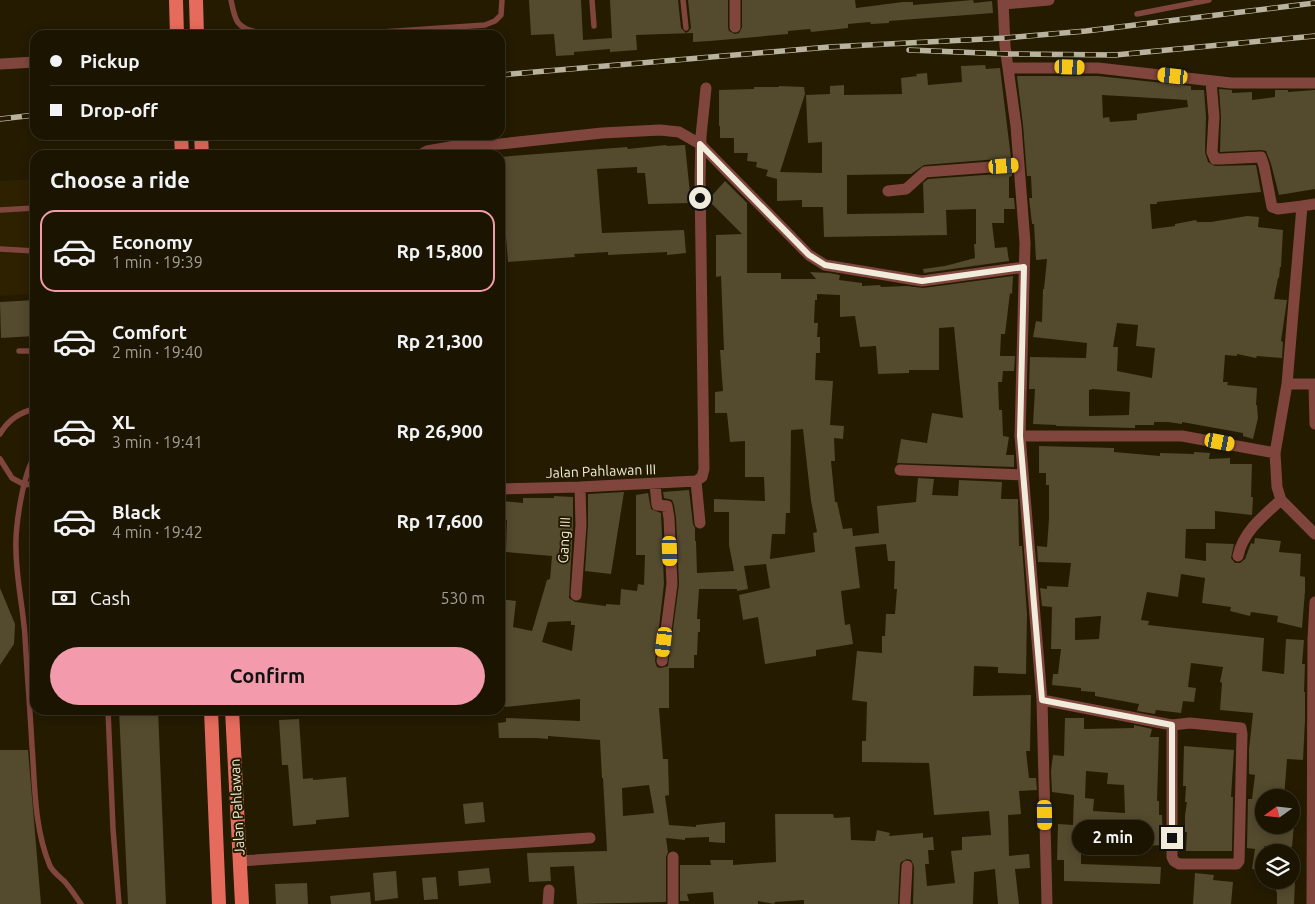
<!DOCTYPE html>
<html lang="en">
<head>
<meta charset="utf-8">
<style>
  :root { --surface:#1b1401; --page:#282110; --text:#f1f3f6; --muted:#a09e99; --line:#393323; --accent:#f39aac }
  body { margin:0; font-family:Ubuntu,sans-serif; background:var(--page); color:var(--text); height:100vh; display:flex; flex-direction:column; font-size:19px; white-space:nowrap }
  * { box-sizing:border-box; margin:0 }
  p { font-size:16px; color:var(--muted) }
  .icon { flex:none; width:28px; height:28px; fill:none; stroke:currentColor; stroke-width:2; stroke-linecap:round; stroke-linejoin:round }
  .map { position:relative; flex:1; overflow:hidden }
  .drawer { position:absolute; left:30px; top:150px; width:475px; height:565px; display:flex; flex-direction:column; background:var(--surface); border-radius:15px; box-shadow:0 2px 12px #0003,0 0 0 1px var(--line) }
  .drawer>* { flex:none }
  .top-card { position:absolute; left:30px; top:30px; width:475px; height:110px; border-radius:15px; box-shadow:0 2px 12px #0003,0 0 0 1px var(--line); display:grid; align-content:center; height:110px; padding:0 20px; background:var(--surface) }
  .needle { width:32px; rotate:255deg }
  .fabs { position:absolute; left:1255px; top:789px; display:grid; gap:10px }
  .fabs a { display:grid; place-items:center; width:45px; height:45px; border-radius:50%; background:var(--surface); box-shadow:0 2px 12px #0003,0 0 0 1px var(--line); font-size:25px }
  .end { position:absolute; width:22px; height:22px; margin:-11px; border:6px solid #f1ebdb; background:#111; box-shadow:0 0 0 2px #111 }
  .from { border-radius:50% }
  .bubble { position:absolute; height:35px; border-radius:18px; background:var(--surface); box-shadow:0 2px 12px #0003,0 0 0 1px var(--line); font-size:16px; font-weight:600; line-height:35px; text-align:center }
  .car { position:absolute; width:15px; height:30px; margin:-15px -8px; border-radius:6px; box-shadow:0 0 4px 1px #0007; background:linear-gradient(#f5c518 24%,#345 0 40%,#f5c518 0 76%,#345 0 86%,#f5c518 0) }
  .top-card b { display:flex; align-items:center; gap:18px; height:48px; font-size:19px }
  .top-card b+b { border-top:1px solid var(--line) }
  .top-card i { width:12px; height:12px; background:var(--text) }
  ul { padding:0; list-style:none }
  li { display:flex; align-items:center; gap:15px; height:82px; margin:0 10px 8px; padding:0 10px; border:2px solid transparent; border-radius:15px }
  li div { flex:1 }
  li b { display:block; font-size:19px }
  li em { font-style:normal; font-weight:600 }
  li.selected { border-color:var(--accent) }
  li>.icon { width:45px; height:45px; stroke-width:1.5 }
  h2 { padding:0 20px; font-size:22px; line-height:60px }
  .pay { display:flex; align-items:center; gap:12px; height:55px; padding:0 20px; font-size:19px }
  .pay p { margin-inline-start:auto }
  .cta { display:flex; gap:10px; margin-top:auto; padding:10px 20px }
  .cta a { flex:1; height:58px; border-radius:30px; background:var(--accent); color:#111; font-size:20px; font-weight:600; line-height:58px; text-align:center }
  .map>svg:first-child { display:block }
  .built { fill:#2d2100 }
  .building { fill:#544a2e; fill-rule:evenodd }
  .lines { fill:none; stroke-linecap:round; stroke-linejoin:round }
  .service { stroke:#80463e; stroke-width:5.5 }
  .minor { stroke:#80463e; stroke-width:11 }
  .primary { stroke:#e56c5d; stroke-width:14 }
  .rail-casing { stroke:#b9b29f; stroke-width:5.5 }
  .rail { stroke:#241b01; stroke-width:4; stroke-dasharray:11; stroke-linecap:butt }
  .route { stroke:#f1ebdb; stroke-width:6 }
  .labels { text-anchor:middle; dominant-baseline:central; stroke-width:4; stroke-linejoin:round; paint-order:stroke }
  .street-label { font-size:14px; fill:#f1ebdb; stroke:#241b01 }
</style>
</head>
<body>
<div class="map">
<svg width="1315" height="904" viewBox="0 0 1315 904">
  <rect width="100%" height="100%" fill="#241b01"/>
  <path class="built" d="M35,179V294L0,296V181Z"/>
  <path class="building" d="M529,0H581L583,40L612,38L610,0H678L681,28L686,33L689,31L691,28L688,0H728V27L729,31L735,34L739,33L742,27V0H855L856,8L903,2H913V5L973,0L974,3L992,1L993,13L889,21V23L871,24L870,22L848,24V28L811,32L810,29L788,31V34L710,41L693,42V33L636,35L637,50L610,52V49L574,52V55L556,56L554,34L531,35Z
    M985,65L986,69L1000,68L1011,158L924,165L911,174L847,175V214L924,213L923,183L928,179L1012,173V176L1009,177V198H1014L1015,209H1004V223H992L995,248L1007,247L1009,261L924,273L923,269L945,266L975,258L974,244H976V209L946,210L947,235L824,237L823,207H802V200L777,201V179L766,176L768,170L756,167L757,162L747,161L748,153H734V138H720V126H719V90L754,89V87H779V86L804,87L805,94L780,172L822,173V142L808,143L806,95L830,94V86L844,85V95L902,94L901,78L917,76L916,74L927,73L928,85L962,82L961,66Z
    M1017,76H1098L1191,86V90H1204L1206,117L1205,152L1208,162L1215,166L1256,165L1261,192L1186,199L1157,202V204H1150L1152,229L1175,226V224L1196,220L1197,222H1211L1247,216L1259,217L1258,227L1283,230L1281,267H1280L1279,278H1278L1274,299L1287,300L1281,341L1283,342L1282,358L1257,356L1256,358L1237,354V356L1225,355L1223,382H1228L1227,385L1257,388L1256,405H1257L1258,418L1253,439L1243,436V433L1182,422V424L1168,422H1154V425H1135V428L1056,426V425L1033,424L1035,389H1029L1030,357L1086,358L1087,343L1033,337L1036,321L1042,322L1043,289H1044L1047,259L1036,260L1034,224H1032L1029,198H1032L1031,176H1027L1023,125ZM1102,95L1187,100L1188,107L1137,114V120L1110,122L1109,117L1103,118ZM1117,323L1138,325L1136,346L1155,348L1152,378L1117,371L1118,347H1113ZM1093,389L1130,392L1129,415L1089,416V390Z
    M1219,89L1232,90V93L1252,92V100L1275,97V90H1288V92L1315,90V189L1279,195L1271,164L1266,151L1261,150L1220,152L1221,117Z
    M666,145L667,146L685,145L691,203L648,204L645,173H637V167L597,169L602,233L684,230L686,253L667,255V252L608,255V252L574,254L575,257L508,262L500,157L627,147L628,149Z
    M725,181L747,203V273H781V279H816L810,272L829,273L840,275L839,280L862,283V286L880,285L881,287L907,286L923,288L1013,276L1012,294L1010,293L1005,334H1001L1000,356H1015L1014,371H1003L1002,382H998L999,410H1002L1003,436L1009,437L1006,455H1014V467L897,463L901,439L927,443L932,413L963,418L954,327L939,328V370H909V373L878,374L876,346L860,347L855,316L840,317V295L817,294V300H815L814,323H818L817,337H820V353H816L815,380L833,381L830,425L844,426L843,439L834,438L835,461H831L835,502H837L843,529L852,528L853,536L879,533L877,506L916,502L918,478L934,479L932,495L958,496L959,480L1002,482L1001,499H1018L1019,546H1022L1027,614L1026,674L998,673V667L974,666L973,696L1031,695L1030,751H1026L1029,778H1036L1037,790L1019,791L1021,814L1008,815L1009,856L1029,854L1030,868L1015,869L1019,904H998L995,869L974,872L973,904H913L914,866L911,860L907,859L901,862L900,865L898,904H804V900L775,902L774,904L758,901V904H714L713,892L687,894L689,901H680V865H711L710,860H733V865L776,862L775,814H833L834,818L850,817L851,840L875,841L877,830L890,833L889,836L923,833V838L933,837L934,850H928L929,864H925L927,886L955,883L951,851L962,850V837L991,835L989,811L934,815L929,763L862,762V741H866L867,702L852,700L857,651L882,653V636H885L886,614H895L897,589H894L895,561H888L886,544L855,547L860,588L841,591L845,625L850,624L853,644L816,650V656L765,664L758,617L743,620L739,595L770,588L766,564L744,566L748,589L737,591V589H699L697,619H700V632H698L697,655H694V668H669V708H659L663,759H668L669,795L665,796L669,825L696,827V825L725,822V843L709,842V837L685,838V840L666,838L668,852L666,857V902L577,904L574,866L550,867L551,881L529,882L527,853L607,851L603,778H602L600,740L548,736V739L536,738H499L498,723L506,722V718L580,721V699L505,707V676L500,674L506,642H500V599L516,601L513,627L532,631L547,580L550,579L552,556L506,552L507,520H501L502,501L523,503V498H554V496L573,497V525L569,598L575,602L606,606V604L620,605L621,589L637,591L638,584L644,585L645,555H636V495L648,493L651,509L661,513L664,584L655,661L657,667L661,668L668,666L679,584L676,518L674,505L672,500L664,498L663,492L689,490L693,524L695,528V541H696L697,573L734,571L729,545V512H714V499L765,501L764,477H745V441L730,442L727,413H715V392L723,391L720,350H724L721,276L716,277V235L742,234L708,200ZM803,429L811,501L817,532L813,533L815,552L770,559L772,534H785L786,513H790L791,430ZM571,621V625H575L572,651L542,642L548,622ZM649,785L654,813L623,816L622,788Z
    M35,300V336L1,338L0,302Z
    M1039,446L1114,448V452L1160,456V453L1194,454V452L1210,453L1209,459L1230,458V464H1252L1251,497H1253L1252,515L1215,511V529H1186L1185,558L1206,561V543L1234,544L1231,558L1235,563H1240L1245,559L1251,543L1254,544L1255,538L1281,541L1279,552L1301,554L1300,576L1305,577V591L1302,628L1277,622L1278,616L1251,612L1250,616L1230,611L1231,607L1202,603L1205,578L1181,574L1178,597L1147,592L1141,620L1149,621L1148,625L1264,638L1262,671L1284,674L1286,639L1304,640L1302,664H1305L1304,692H1305V720L1303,760L1287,759L1284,798H1264L1262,822H1264V825H1294L1292,847L1264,846V870L1252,869L1255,849L1247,848L1248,799H1252L1255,775L1249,774V749L1253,713L1220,710L1222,683L1220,682L1223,667L1191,663L1188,687L1196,688L1194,702L1183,701L1181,713L1156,710L1155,714L1137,711L1139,704L1095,696V692L1081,691V688L1052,685L1053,674H1058L1061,649H1051L1052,607L1042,606L1040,588L1047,589V586L1068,587L1071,563L1038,562L1037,546L1047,547L1049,519V485H1046V473H1039ZM1101,616L1099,639L1075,640V618Z
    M624,492L611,574L585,571L588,525V494Z
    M0,588L15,624L14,644L0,665Z
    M119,710H158L166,904H128Z
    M1065,718H1084V729L1134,728V725L1152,729L1150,737H1159L1157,801H1159V815H1162L1163,845L1081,850V864L1161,867L1160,884L1064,881V860H1057L1058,824L1073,825L1074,795L1052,792L1051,771L1053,755L1064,756ZM1086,771L1108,773L1107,784L1124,785L1125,813L1093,811L1094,799L1085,798Z
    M299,719L303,779L313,778V780L346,777L349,817L316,820V824L293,826L288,765H282L279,720Z
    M1184,746L1234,750L1231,797H1233L1232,851H1186L1187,832H1185V816L1187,802H1185L1186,786H1183Z
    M0,750H28L41,904H0Z
    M483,802L485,822L465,824L463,804Z
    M489,868L491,883L459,886L458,871Z
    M396,871L398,898L375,901L373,873Z
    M1195,873L1214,875L1213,880L1233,882L1231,904H1193Z
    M436,877L438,899L424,900L422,878Z
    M1277,880H1295L1294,904H1277V892H1276Z
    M307,883L308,904H276L275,884Z
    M370,892L371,904H331L330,896Z"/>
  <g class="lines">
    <path class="service" d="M231,0C235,20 236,28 257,32H382L485,25L495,21L501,15L502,0
      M592,0L594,26
      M683,0L686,28
      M1137,14L1209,0
      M0,210L35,208
      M0,249L35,251
      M19,351H35
      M0,434C8,420 20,412 35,409
      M35,456C23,473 15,527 16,549C16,578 23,607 25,636C27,672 30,709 32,746C35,785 34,828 50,866C53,872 60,877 65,882C71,889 76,897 81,904
      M0,459L12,478L25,485L35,483
      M108,710L113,829L119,904"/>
    <path class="minor" d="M735,0V27
      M1003,0L1005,46L1016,126L1025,243L1020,436L1042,700L1047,904
      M1004,4L1049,0
      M0,64L35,62
      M1009,68H1098L1231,83H1315
      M1211,81L1214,117L1212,152L1215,159H1221L1261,157L1264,166L1272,207L1278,209L1302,206
      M420,155L427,151L461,145L500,144L602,133L660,130L679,132L700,144L809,255L825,265L922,281L1024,267
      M888,191L906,189L925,172L1019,165
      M1315,204L1302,206L1287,384L1275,453L1277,487L1281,500L1315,534
      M1287,384H1315
      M1314,384L1315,424
      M1020,436H1182L1275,453
      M900,470L1023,475
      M696,481L700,523
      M655,484L657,505L667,506L669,518L672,584L662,661
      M500,489L580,487L696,481L702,477L704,469L700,179L701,136L706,88
      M1238,556C1243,532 1263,516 1281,500
      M576,595L581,525L580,487
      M1042,700L1172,725L1190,723L1241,728L1242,734L1239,861L1237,864H1179L1174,861L1172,857V725
      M673,857V904
      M240,861L590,838
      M548,904L549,890
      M905,904L907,866
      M1312,904L1313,639L1315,602"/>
    <path class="primary" d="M176,0L177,35
      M196,0L197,35
      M181,135L182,155
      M201,135L202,155
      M211,710L219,904
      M232,710L242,904"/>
    <g class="rail-casing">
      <path id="rail" d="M909,50L1007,54L1115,55L1315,36
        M500,75L829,47L1005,38L1086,31L1315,3
        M0,119L35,115"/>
    </g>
    <use href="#rail" class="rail"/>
  </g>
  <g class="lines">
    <path class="route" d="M700,198V144L809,255L825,265L922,281L1024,267L1020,436L1042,700L1172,725V838"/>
  </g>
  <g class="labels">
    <g class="street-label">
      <text transform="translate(601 471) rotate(-2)">Jalan Pahlawan III</text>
      <text transform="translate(564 540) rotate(-87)">Gang III</text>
      <text transform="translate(237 807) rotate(-93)">Jalan Pahlawan</text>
    </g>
  </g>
</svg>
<div class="fabs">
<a><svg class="needle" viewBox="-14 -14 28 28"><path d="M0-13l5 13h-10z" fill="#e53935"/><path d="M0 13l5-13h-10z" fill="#a09e99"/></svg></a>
<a><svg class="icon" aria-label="layers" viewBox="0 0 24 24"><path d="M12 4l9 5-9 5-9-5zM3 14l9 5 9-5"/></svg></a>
</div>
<i class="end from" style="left:700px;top:198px"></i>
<i class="end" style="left:1172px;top:838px"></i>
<div class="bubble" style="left:1072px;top:820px;width:82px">2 min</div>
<i class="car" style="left:1070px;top:67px;rotate:92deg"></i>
<i class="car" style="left:1173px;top:76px;rotate:276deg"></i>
<i class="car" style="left:1004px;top:166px;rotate:86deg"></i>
<i class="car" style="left:1220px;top:442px;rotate:101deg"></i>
<i class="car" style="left:670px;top:551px;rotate:178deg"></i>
<i class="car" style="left:664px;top:642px;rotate:187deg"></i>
<i class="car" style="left:1045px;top:815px;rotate:179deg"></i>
<div class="top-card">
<b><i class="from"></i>Pickup</b>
<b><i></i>Drop-off</b>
</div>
<section class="drawer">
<h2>Choose a ride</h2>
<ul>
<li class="selected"><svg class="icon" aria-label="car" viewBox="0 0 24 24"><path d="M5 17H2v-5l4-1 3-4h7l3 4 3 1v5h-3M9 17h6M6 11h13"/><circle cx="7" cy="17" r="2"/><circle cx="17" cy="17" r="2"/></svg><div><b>Economy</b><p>1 min · 19:39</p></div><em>Rp 15,800</em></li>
<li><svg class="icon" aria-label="car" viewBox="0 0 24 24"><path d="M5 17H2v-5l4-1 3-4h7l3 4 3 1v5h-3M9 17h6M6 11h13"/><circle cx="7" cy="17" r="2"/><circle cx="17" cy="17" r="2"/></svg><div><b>Comfort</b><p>2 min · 19:40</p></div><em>Rp 21,300</em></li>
<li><svg class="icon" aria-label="car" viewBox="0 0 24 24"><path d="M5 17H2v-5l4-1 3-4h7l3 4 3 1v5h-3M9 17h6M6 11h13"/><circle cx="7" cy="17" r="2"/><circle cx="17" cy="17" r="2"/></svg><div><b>XL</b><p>3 min · 19:41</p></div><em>Rp 26,900</em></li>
<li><svg class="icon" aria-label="car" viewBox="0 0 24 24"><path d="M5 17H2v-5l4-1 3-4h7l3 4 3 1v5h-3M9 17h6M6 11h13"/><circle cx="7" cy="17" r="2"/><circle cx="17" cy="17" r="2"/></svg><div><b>Black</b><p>4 min · 19:42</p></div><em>Rp 17,600</em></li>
</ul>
<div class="pay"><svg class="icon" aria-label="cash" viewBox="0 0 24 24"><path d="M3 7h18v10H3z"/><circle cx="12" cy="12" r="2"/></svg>Cash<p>530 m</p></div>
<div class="cta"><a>Confirm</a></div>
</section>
</div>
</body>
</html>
